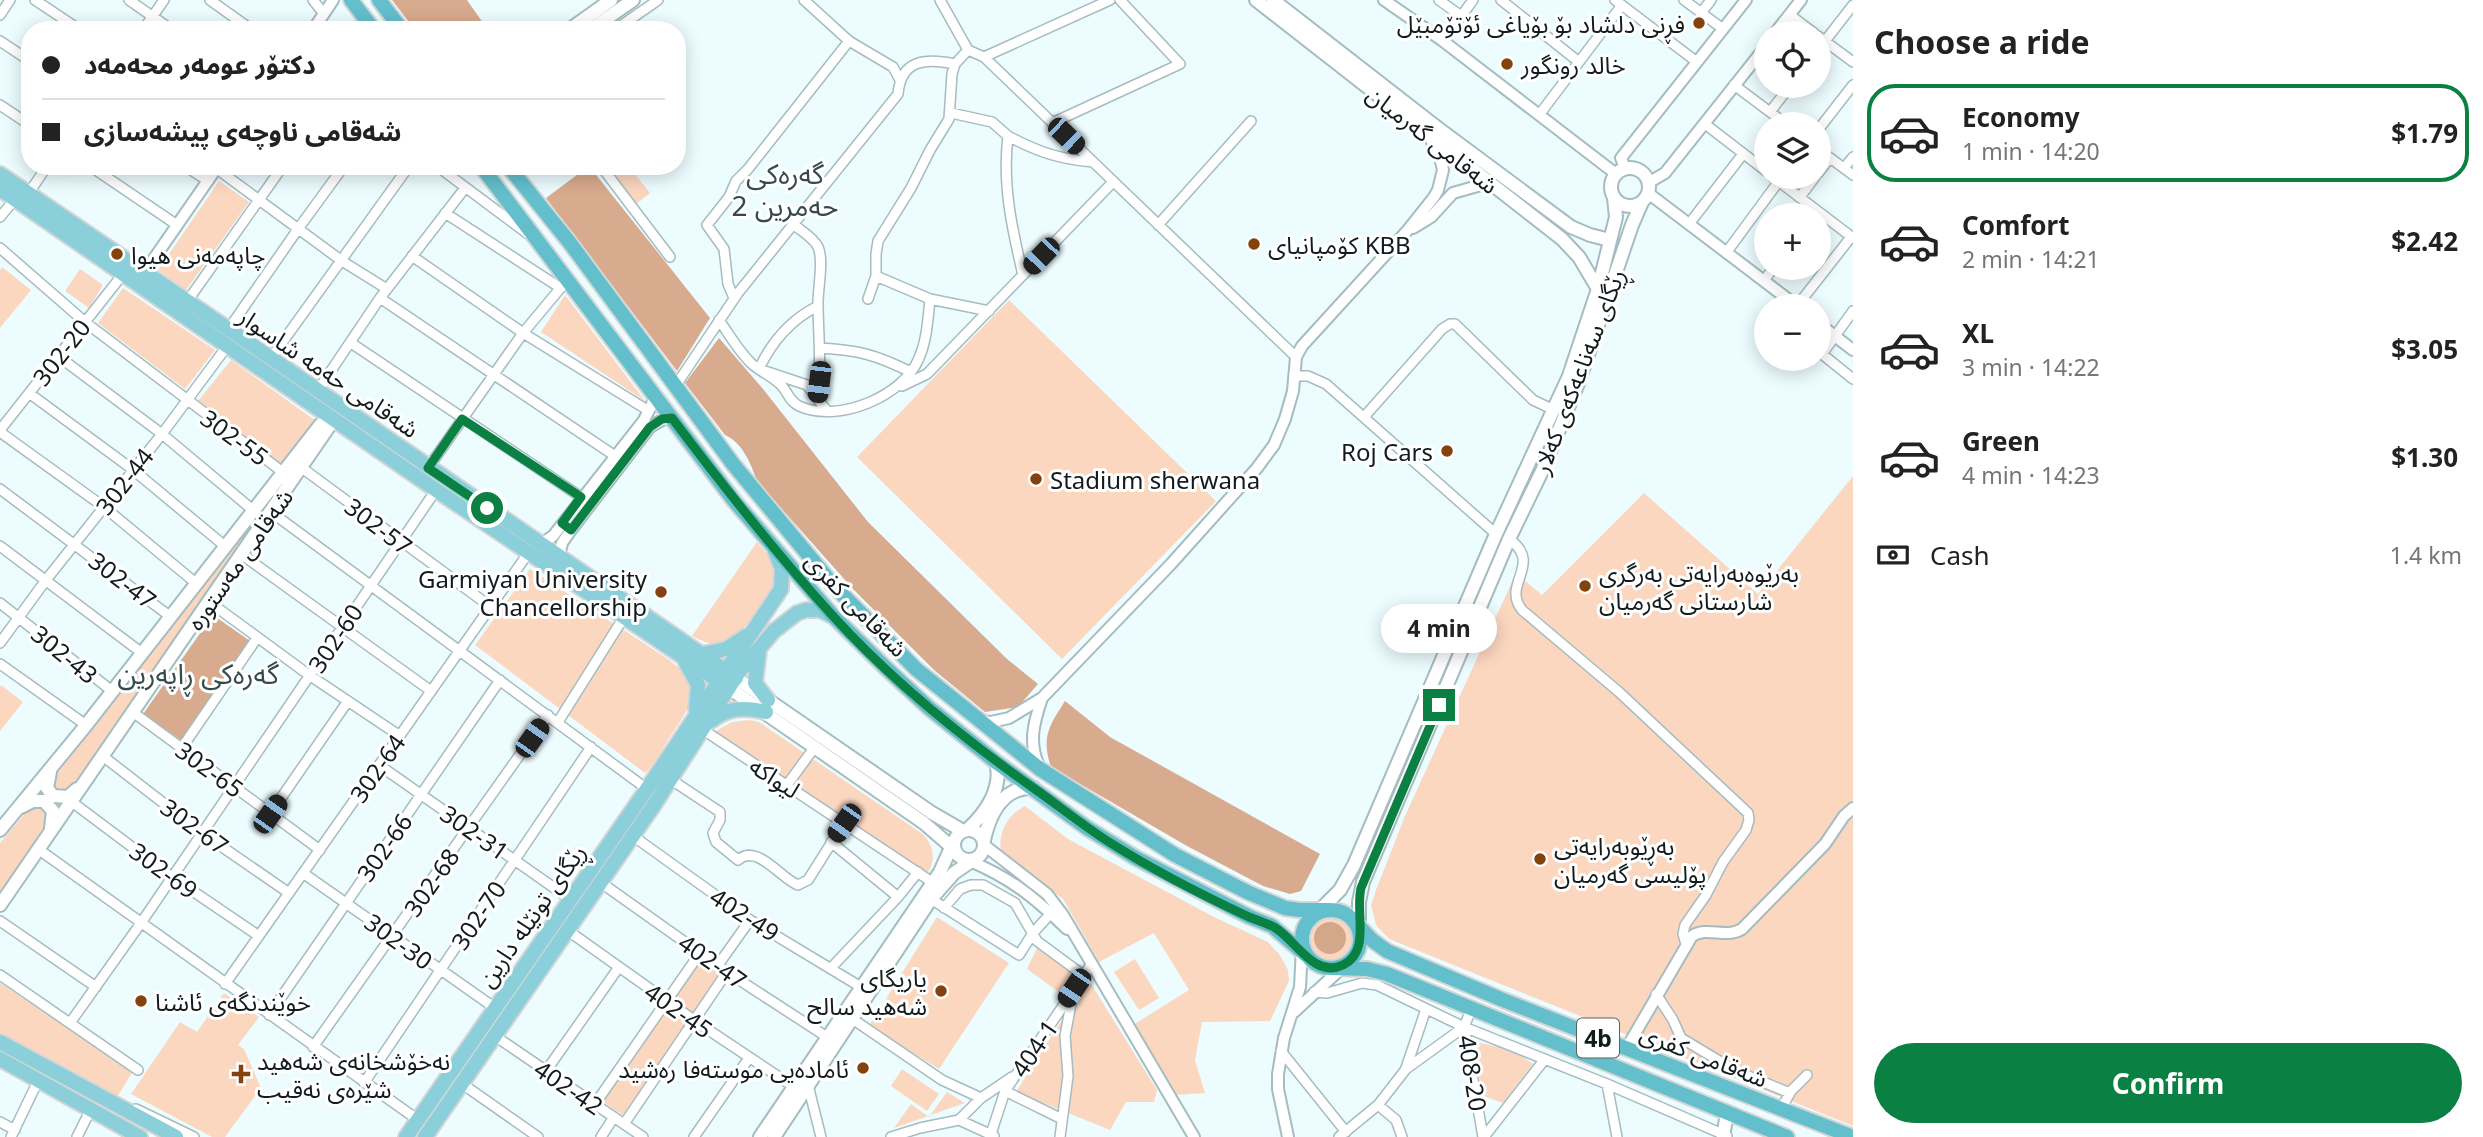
<!DOCTYPE html>
<html lang="en">
<head>
<meta charset="utf-8">
<style>
  :root { --surface:#fff; --page:#f2f2f2; --text:#222; --muted:#767676; --line:#e0e0e0; --accent:#0b8043 }
  body { margin:0; font-family:"Noto Sans","Noto Sans Arabic",sans-serif; background:var(--page); color:var(--text); height:100vh; display:flex; flex-direction:column; font-size:26px; white-space:nowrap }
  * { box-sizing:border-box; margin:0 }
  p { font-size:23px; color:var(--muted) }
  .icon { flex:none; width:38px; height:38px; fill:none; stroke:currentColor; stroke-width:2; stroke-linecap:round; stroke-linejoin:round }
  .map { position:relative; flex:1; overflow:hidden }
  .details { display:flex; flex-direction:column; background:var(--surface); width:630px }
  .details>* { flex:none }
  .guide { position:absolute; left:21px; top:21px; width:665px; height:154px; border-radius:28px; box-shadow:0 4px 18px #0003; display:grid; align-content:center; height:154px; padding:0 21px; background:var(--surface) }
  .controls { position:absolute; left:1754px; top:21px; display:grid; gap:14px }
  .controls a { display:grid; place-items:center; width:77px; height:77px; border-radius:50%; background:var(--surface); box-shadow:0 4px 18px #0003; font-size:35px }
  .end { position:absolute; width:32px; height:32px; margin:-16px; border:9px solid #0b8043; background:#fff; box-shadow:0 0 0 4px #fff }
  .from { border-radius:50% }
  .bubble { position:absolute; height:49px; border-radius:24px; background:var(--surface); box-shadow:0 4px 18px #0003; font-size:23px; font-weight:700; line-height:49px; text-align:center }
  .car { position:absolute; width:21px; height:42px; margin:-21px -10px; border-radius:9px; box-shadow:0 0 5px 2px #0007; background:linear-gradient(#222 24%,#8ab4d8 0 40%,#222 0 76%,#8ab4d8 0 86%,#222 0) }
  .guide b { display:flex; align-items:center; gap:24px; height:66px; font-size:26px }
  .guide b+b { border-top:2px solid var(--line) }
  .guide i { width:18px; height:18px; background:var(--text) }
  ul { padding:0; list-style:none }
  li { display:flex; align-items:center; gap:21px; height:98px; margin:0 14px 10px; padding:0 7px; border:4px solid transparent; border-radius:28px }
  li div { flex:1 }
  li b { display:block; font-size:26px }
  li em { font-style:normal; font-weight:700 }
  li.on { border-color:var(--accent) }
  li>.icon { width:63px; height:63px; stroke-width:1.5 }
  h2 { padding:0 21px; font-size:32px; line-height:84px }
  .pay { display:flex; align-items:center; gap:18px; height:77px; padding:0 21px; font-size:26px }
  .pay p { margin-inline-start:auto }
  .cta { display:flex; gap:14px; margin-top:auto; padding:14px 21px }
  .cta a { flex:1; height:80px; border-radius:42px; background:var(--accent); color:#fff; font-size:28px; font-weight:700; line-height:80px; text-align:center }
  main { display:flex; flex:1; min-height:0 }
  .map>svg:first-child { display:block }
  .green { fill:#fcd7c0 }
  .forest { fill:#d8aa8e }
  .water { fill:#d4a78b }
  .lines { fill:none; stroke-linecap:round; stroke-linejoin:round }
  .minor-casing { stroke:#a5bcc0; stroke-width:12 }
  .tertiary-casing { stroke:#a5bcc0; stroke-width:14 }
  .secondary-casing { stroke:#a5bcc0; stroke-width:16 }
  .primary-casing { stroke:#d4d6d6; stroke-width:18 }
  .trunk-casing { stroke:#d4d6d6; stroke-width:18 }
  .minor { stroke:#fff; stroke-width:9 }
  .tertiary { stroke:#fff; stroke-width:10 }
  .secondary { stroke:#fff; stroke-width:12 }
  .primary { stroke:#8acfd9; stroke-width:14 }
  .trunk { stroke:#63bfcc; stroke-width:14 }
  .route { stroke:#0b8043; stroke-width:9 }
  .poi-dot { fill:#84430e; stroke:#fff; stroke-width:2.5 }
  .labels { text-anchor:middle; dominant-baseline:central; stroke-width:6; stroke-linejoin:round; paint-order:stroke }
  .shield { fill:#fff; stroke:#595f61; stroke-width:2 }
  .shield-label { font-size:23px; font-weight:bold; fill:#121b1d }
  .poi-label { font-size:24px; fill:#121b1d; stroke:#fff; text-anchor:start }
  .street-label { font-size:24px; fill:#121b1d; stroke:#fff }
  .quarter-label { font-size:28px; fill:#354a4d; stroke:#fff }
</style>
</head>
<body>
<main>
<div class="map">
<svg width="1853" height="1137" viewBox="0 0 1853 1137">
  <rect width="100%" height="100%" fill="#edfcff"/>
  <path class="green" d="M606,166H633L635,169L634,173L650,193L635,205Z
    M219,181L249,202L186,290L158,270Z
    M2,267L31,290L0,328V270Z
    M80,269L103,285L89,308L65,291Z
    M123,288L215,350L185,389L98,323Z
    M565,295L645,401L541,332Z
    M1009,300L1216,501L1062,659L857,457Z
    M231,360L316,421L280,464L198,401Z
    M295,465L126,715L73,787L68,792H56L52,784L56,775Z
    M1853,476V1126L1389,939L1376,925L1371,905L1376,890L1405,816L1516,573L1542,595L1644,493L1758,594Z
    M757,542C764,551 774,560 776,572C778,589 751,617 741,631C719,645 716,648 692,636Z
    M530,569L668,659C708,689 688,709 668,740C661,751 655,764 645,773L475,645Z
    M1,685L23,702L0,731V687Z
    M749,720L759,722L924,835C934,847 936,861 927,874L714,732L732,722Z
    M37,804L47,808L45,825L0,895V843L31,806Z
    M1025,806L1068,839L1216,918L1268,942L1280,955L1288,970L1289,981L1270,1021L1202,1022L1195,1060L1205,1093L1176,1095L1163,1079L1133,1025L1189,990L1154,933L1099,962L1063,899L1001,852C998,832 1007,815 1025,806Z
    M937,917L1009,963L939,1069L869,1026Z
    M1309 939a22 22 0 1 1 44 0a22 22 0 1 1-44 0Z
    M1037,948L1074,974L1063,995L1027,969Z
    M1135,959L1159,998L1139,1010L1114,972Z
    M700,961L719,974L623,1115L603,1102Z
    M1088,979L1157,1090L1154,1102H1126L1110,1130L1016,1092Z
    M0,983L133,1071L116,1099L0,1033Z
    M224,993L259,1017L238,1045L244,1049L261,1088L225,1137H212L131,1094L180,1022L197,1032Z
    M1476,1042L1513,1050L1533,1064L1503,1103L1481,1095Z
    M902,1069L939,1094L927,1111L891,1086Z
    M947,1092L965,1103L894,1128L911,1104L929,1117Z"/>
  <path class="forest" d="M392,0H467L488,30H415Z
    M589,166L710,318L677,371L546,198Z
    M719,338L763,389L868,522L1007,659L1038,684L1018,707L985,712L934,670L853,589L757,481C751,464 743,443 725,435L685,383Z
    M213,615L250,641L181,740L143,714Z
    M1065,701L1110,737L1320,854L1301,891L1290,894L1263,886L1187,846L1051,767C1041,737 1049,726 1065,701Z"/>
  <path class="water" d="M1314 938a16 16 0 1 1 32 0a16 16 0 1 1-32 0Z"/>
  <g class="lines">
    <g class="minor-casing">
      <path id="minor" d="M35,0L80,30
        M129,0L172,30
        M210,0L252,30
        M313,0L324,14
        M804,0L849,41L893,67L900,80
        M940,0L968,50L984,57L1296,357
        M1439,0L1461,16
        M1501,0L1579,62
        M1615,0L1697,62
        M1684,0L1723,29
        M1701,13L1711,0
        M0,15L10,0
        M1790,15L1814,33
        M143,30L164,0
        M615,30L658,0
        M1818,36L1853,62
        M0,41L30,61
        M1443,41L1473,0
        M1818,50L1853,5
        M984,57L1110,0
        M1734,85L1786,124
        M0,105L30,125
        M1770,112L1790,86
        M951,113L992,122L1008,136C1002,184 1012,229 1023,275
        M1539,115L1622,5
        M1052,123L1180,64L1120,0
        M1705,124L1766,171
        M1818,130L1853,85
        M1008,136C1038,152 1059,159 1093,162
        M1818,149L1853,175
        M90,166L177,225
        M185,166L208,181
        M437,166L528,234
        M601,166L670,257
        M1844,168L1853,157
        M217,169L342,261L387,289
        M1818,173L1830,158
        M1773,177L1853,238
        M29,193L47,166
        M1800,197L1815,177
        M445,213L559,287
        M0,217L15,199
        M793,224C801,231 813,237 818,247C824,259 818,288 818,302C818,334 822,364 818,396
        M1689,224L1743,154
        M1158,225L1251,121
        M0,248L85,322L284,473
        M1726,253L1779,181
        M412,256L523,333L649,411
        M1764,281L1773,268
        M380,298L615,456
        M734,298L728,284L724,249L707,225L729,197L736,181L748,169L849,41
        M868,299L876,276V254L878,241L911,188L930,150L949,119L952,74L955,64L968,50
        M930,299L989,311
        M186,303L283,166
        M818,306C790,320 772,341 759,369L807,385L827,411
        M1797,306L1851,237
        M1853,311L1822,354L1853,379
        M719,320C729,334 739,352 752,364C761,372 774,377 782,386C788,393 790,402 799,406C838,424 904,396 919,358C927,340 928,318 930,299L876,276
        M228,330L298,229L344,166
        M351,343L581,497
        M820,348C859,350 876,355 911,372
        M58,356L162,434L254,511
        M271,358L409,166
        M1294,376H1308L1326,384L1496,534
        M676,385L738,293L898,94C901,59 926,58 955,64
        M902,386L927,374L1113,182
        M318,390L380,298L465,188
        M29,393L132,469L226,547
        M1364,417L1442,329L1450,324H1455L1533,400L1554,410
        M0,430L123,274
        M0,432L104,507L197,584
        M302,468L491,607
        M428,468L523,333L568,279
        M0,489L171,617
        M271,512L647,789
        M1509,539C1544,564 1501,584 1522,610L1619,692L1748,813L1749,820L1746,830L1723,862L1706,895L1685,925L1683,934L1686,944
        M0,546L142,653
        M241,554L431,691
        M208,601L309,675L400,736
        M0,603L112,691
        M0,643L46,580L162,434L228,345
        M0,664L86,725
        M134,713L320,850
        M558,722L624,617
        M702,729L932,882
        M181,749L257,638
        M104,757L202,833L289,893
        M379,765L570,899
        M670,779L720,812V820L713,833L716,842L738,860C757,843 780,878 798,885L808,880L844,823
        M787,785L814,748
        M72,802L172,877L259,936
        M270,814L348,701
        M633,836L750,920L861,987
        M831,842L898,897
        M38,849L418,1120
        M303,873L495,1008
        M600,882L727,972L827,1037
        M931,899L1019,955L1033,933L1051,913
        M944,908L960,889L971,885H983L1015,903L1037,941L1083,975
        M0,921L96,987
        M567,930L695,1021L794,1087
        M718,965L750,920
        M831,968L898,897L918,872
        M0,975L138,1070
        M225,984L529,552
        M1314,992L1327,993L1362,983L1377,985L1464,1027L1607,1084L1727,1136
        M1656,994L1673,1020L1681,1038L1736,1071L1790,1093
        M1471,1010L1464,1027L1483,1137
        M269,1015L500,680
        M851,1018L942,1080L981,1098
        M70,1023L141,923L436,490
        M495,1036L643,1137
        M313,1047L548,715
        M1281,1051L1346,1132
        M1406,1068L1426,1009
        M546,1071L619,967
        M364,1083L591,747
        M461,1083L538,1137
        M1607,1084L1617,1137
        M808,1085L821,1137
        M1005,1091L1062,1119
        M595,1104L700,953
        M1378,1105L1396,1120L1402,1137
        M136,1109L194,1137
        M1781,1109L1791,1091L1807,1075
        M959,1120L981,1098L1012,1077
        M0,1122L15,1130
        M624,1124L727,972
        M11,1137L38,1081
        M77,1137L90,1111
        M601,1137L614,1117
        M694,1137L749,1058
        M891,1137L920,1128L959,1120L994,1136
        M990,1137L1005,1091L1091,965
        M1060,1137L1068,1076L1065,1036L1073,993
        M1339,1137L1378,1105L1406,1069L1464,1027
        M1484,1137L1545,1059"/>
    </g>
    <g class="tertiary-casing">
      <path id="tertiary" d="M1384,0L1443,41L1616,174
        M313,30L333,0
        M1775,33L1801,0
        M1625,168L1621,158L1746,0
        M1648,183L1665,173L1766,46
        M1648,193L1797,306
        M1413,228L1431,217L1453,193L1481,185L1495,188
        M144,273L218,166
        M1818,323L1853,350
        M541,544L553,536L644,420L656,396
        M559,557L562,543L571,530L650,427L662,420L672,418
        M979,721L991,722L1009,718L1042,698L1171,564L1257,468L1274,445L1285,419L1293,391L1296,357L1302,346L1407,231L1434,197L1438,190L1443,170L1439,153L1431,140
        M1039,766C1028,742 1034,722 1042,698
        M984,845L1047,894L1063,915L1194,1137
        M968,860C1012,879 1033,896 1067,929
        M1294,1012L1344,966
        M1626,1049L1692,936C1708,926 1726,939 1742,929L1825,844L1844,816L1853,808
        M1288,1137L1278,1089V1074L1284,1038L1300,987L1302,948"/>
    </g>
    <g class="secondary-casing">
      <path id="secondary" d="M1256,0L1562,239L1579,257L1598,289
        M1273,0L1439,129L1571,227L1590,235L1610,240
        M569,30L611,0
        M590,30L633,0
        M1611 187a19 19 0 1 1 38 0a19 19 0 1 1-38 0Z
        M736,678L932,813L963,831
        M729,688L924,823L955,850
        M50,772L47,788L53,796L68,797L77,789
        M21,807L33,801H44L53,811L51,828
        M954 845a15 15 0 1 1 30 0a15 15 0 1 1-30 0Z
        M0,830L83,729L321,424
        M967,830C986,813 1003,788 996,762
        M984,840C990,813 1003,786 1034,788
        M0,905L334,419
        M1317,913L1340,890L1354,865L1496,534L1569,376L1598,289L1616,217L1614,198
        M1359,931V902L1363,882L1509,539L1542,471L1579,381L1632,225L1642,202
        M760,1137L940,872L954,841
        M774,1137L931,899L954,873L976,858
        M1723,1137L1727,1113"/>
    </g>
    <g class="primary-casing">
      <path id="primary" d="M0,174L271,358L736,678
        M0,189L436,490L729,688
        M759,651L755,683L768,700
        M702,654L726,649L746,636
        M686,663L698,685L696,709
        M711,721C729,707 744,707 766,712
        M0,1042L176,1137
        M0,1059L140,1137
        M406,1137L647,789L781,589L782,569L775,551
        M425,1137L654,805L739,672L774,631L797,613L806,610H820L834,617"/>
    </g>
    <g class="trunk-casing">
      <path id="trunk" d="M351,0L374,30
        M379,0L402,30
        M481,166L735,502L834,617L887,669L929,708L996,762L1087,828L1136,858L1250,917L1272,926L1307,956
        M508,166L570,243L733,464L834,586L916,669L1040,769L1175,855L1247,892L1285,908L1299,910H1327
        M1302 939a29 29 0 1 1 58 0a29 29 0 1 1-58 0Z
        M1354,921L1372,940L1387,951L1503,1000L1853,1137
        M1332,968L1367,969L1387,974L1787,1137"/>
    </g>
    <use href="#minor" class="minor"/>
    <use href="#tertiary" class="tertiary"/>
    <use href="#secondary" class="secondary"/>
    <use href="#primary" class="primary"/>
    <use href="#trunk" class="trunk"/>
  </g>
  <g class="lines">
    <path class="route" d="M487,508L428,468L462,419L581,497L562,523L571,530L650,427L662,419L672,418C723,486 775,552 832,615C891,680 960,736 1032,787C1058,805 1082,825 1109,842C1153,870 1202,895 1249,917C1257,920 1266,923 1274,927C1295,939 1314,979 1343,965C1371,952 1355,912 1361,888L1439,705"/>
  </g>
  <g class="poi-dot">
    <circle cx="1699" cy="23" r="7"/>
    <circle cx="1507" cy="64" r="7"/>
    <circle cx="1254" cy="244" r="7"/>
    <circle cx="117" cy="254" r="7"/>
    <circle cx="1447" cy="451" r="7"/>
    <circle cx="1036" cy="479" r="7"/>
    <circle cx="1585" cy="586" r="7"/>
    <circle cx="661" cy="592" r="7"/>
    <circle cx="1540" cy="859" r="7"/>
    <circle cx="941" cy="991" r="7"/>
    <circle cx="141" cy="1001" r="7"/>
    <circle cx="863" cy="1068" r="7"/>
    <path d="M237.5 1063.5h7v7h7v7h-7v7h-7v-7h-7v-7h7z"/>
  </g>
  <g class="labels">
    <rect class="shield" x="1577" y="1018.5" width="42" height="39" rx="5"/>
    <g class="shield-label">
      <text x="1598" y="1038">4b</text>
    </g>
    <g class="poi-label">
      <text x="1685" y="23" text-anchor="end">فڕنی دلشاد بۆ بۆیاغی ئۆتۆمبێل</text>
      <text x="1521" y="64">خالد رونگور</text>
      <text x="1268" y="244">کۆمپانیای KBB</text>
      <text x="131" y="254">چاپەمەنی هیوا</text>
      <text x="1433" y="451" text-anchor="end">Roj Cars</text>
      <text x="1050" y="479">Stadium sherwana</text>
      <text x="1599" y="572">بەرێوەبەرایەتی بەرگری<tspan x="1599" dy="28">شارستانی گەرمیان</tspan></text>
      <text x="647" y="578" text-anchor="end">Garmiyan University<tspan x="647" dy="28">Chancellorship</tspan></text>
      <text x="1554" y="845">بەڕێوبەرایەتی<tspan x="1554" dy="28">پۆلیسی گەرمیان</tspan></text>
      <text x="927" y="977" text-anchor="end">یاریگای<tspan x="927" dy="28">شەهید سالح</tspan></text>
      <text x="155" y="1001">خوێندنگەی ئاشنا</text>
      <text x="257" y="1060">نەخۆشخانەی شەهید<tspan x="257" dy="28">شێرەی نەقیب</tspan></text>
      <text x="849" y="1068" text-anchor="end">ئامادەیی موستەفا رەشید</text>
    </g>
    <g class="street-label">
      <text transform="translate(1433 139) rotate(38)">شەقامی گەرمیان</text>
      <text transform="translate(61 352) rotate(-52)">302-20</text>
      <text transform="translate(1578 371) rotate(-69)">ڕێگای سەناعەکەی کەلار</text>
      <text transform="translate(329 372) rotate(34)">شەقامی حەمە شاسوار</text>
      <text transform="translate(235 437) rotate(36)">302-55</text>
      <text transform="translate(124 481) rotate(-52)">302-44</text>
      <text transform="translate(379 526) rotate(37)">302-57</text>
      <text transform="translate(239 559) rotate(-55)">شەقامی مەستورە</text>
      <text transform="translate(123 580) rotate(37)">302-47</text>
      <text transform="translate(857 604) rotate(46)">شەقامی کفری</text>
      <text transform="translate(335 638) rotate(-56)">302-60</text>
      <text transform="translate(65 654) rotate(39)">302-43</text>
      <text transform="translate(377 768) rotate(-55)">302-64</text>
      <text transform="translate(210 769) rotate(36)">302-65</text>
      <text transform="translate(775 777) rotate(33)">لیواکە</text>
      <text transform="translate(195 826) rotate(36)">302-67</text>
      <text transform="translate(475 832) rotate(35)">302-31</text>
      <text transform="translate(384 847) rotate(-55)">302-66</text>
      <text transform="translate(164 870) rotate(36)">302-69</text>
      <text transform="translate(431 882) rotate(-55)">302-68</text>
      <text transform="translate(745 914) rotate(33)">402-49</text>
      <text transform="translate(478 915) rotate(-56)">302-70</text>
      <text transform="translate(531 915) rotate(-55)">ڕێگای تونێلە دارین</text>
      <text transform="translate(399 941) rotate(36)">302-30</text>
      <text transform="translate(713 961) rotate(35)">402-47</text>
      <text transform="translate(679 1010) rotate(35)">402-45</text>
      <text transform="translate(1034 1048) rotate(-56)">404-1</text>
      <text transform="translate(1704 1055) rotate(21)">شەقامی کفری</text>
      <text transform="translate(1473 1073) rotate(81)">408-20</text>
      <text transform="translate(569 1087) rotate(34)">402-42</text>
    </g>
    <g class="quarter-label">
      <text x="785" y="173">گەرەکی<tspan x="785" dy="32">حەمرین 2</tspan></text>
      <text x="198" y="673">گەرەکی ڕاپەرین</text>
    </g>
  </g>
</svg>
<div class="controls">
<a><svg class="icon" aria-label="locate" viewBox="0 0 24 24"><circle cx="12" cy="12" r="6"/><path d="M12 2v4M12 18v4M2 12h4M18 12h4"/></svg></a>
<a><svg class="icon" aria-label="layers" viewBox="0 0 24 24"><path d="M12 4l9 5-9 5-9-5zM3 14l9 5 9-5"/></svg></a>
<a>+</a>
<a>−</a>
</div>
<i class="end from" style="left:487px;top:508px"></i>
<i class="end" style="left:1439px;top:705px"></i>
<div class="bubble" style="left:1381px;top:604px;width:116px">4 min</div>
<i class="car" style="left:1066px;top:136px;rotate:134deg"></i>
<i class="car" style="left:1041px;top:256px;rotate:224deg"></i>
<i class="car" style="left:819px;top:382px;rotate:187deg"></i>
<i class="car" style="left:532px;top:738px;rotate:35deg"></i>
<i class="car" style="left:270px;top:814px;rotate:35deg"></i>
<i class="car" style="left:844px;top:823px;rotate:215deg"></i>
<i class="car" style="left:1074px;top:988px;rotate:214deg"></i>
<div class="guide">
<b><i class="from"></i>دکتۆر عومەر محەمەد</b>
<b><i></i>شەقامی ناوچەی پیشەسازی</b>
</div>
</div>
<section class="details">
<h2>Choose a ride</h2>
<ul>
<li class="on"><svg class="icon" aria-label="car" viewBox="0 0 24 24"><path d="M5 17H2v-5l4-1 3-4h7l3 4 3 1v5h-3M9 17h6M6 11h13"/><circle cx="7" cy="17" r="2"/><circle cx="17" cy="17" r="2"/></svg><div><b>Economy</b><p>1 min · 14:20</p></div><em>$1.79</em></li>
<li><svg class="icon" aria-label="car" viewBox="0 0 24 24"><path d="M5 17H2v-5l4-1 3-4h7l3 4 3 1v5h-3M9 17h6M6 11h13"/><circle cx="7" cy="17" r="2"/><circle cx="17" cy="17" r="2"/></svg><div><b>Comfort</b><p>2 min · 14:21</p></div><em>$2.42</em></li>
<li><svg class="icon" aria-label="car" viewBox="0 0 24 24"><path d="M5 17H2v-5l4-1 3-4h7l3 4 3 1v5h-3M9 17h6M6 11h13"/><circle cx="7" cy="17" r="2"/><circle cx="17" cy="17" r="2"/></svg><div><b>XL</b><p>3 min · 14:22</p></div><em>$3.05</em></li>
<li><svg class="icon" aria-label="car" viewBox="0 0 24 24"><path d="M5 17H2v-5l4-1 3-4h7l3 4 3 1v5h-3M9 17h6M6 11h13"/><circle cx="7" cy="17" r="2"/><circle cx="17" cy="17" r="2"/></svg><div><b>Green</b><p>4 min · 14:23</p></div><em>$1.30</em></li>
</ul>
<div class="pay"><svg class="icon" aria-label="cash" viewBox="0 0 24 24"><path d="M3 7h18v10H3z"/><circle cx="12" cy="12" r="2"/></svg>Cash<p>1.4 km</p></div>
<div class="cta"><a>Confirm</a></div>
</section>
</main>
</body>
</html>
